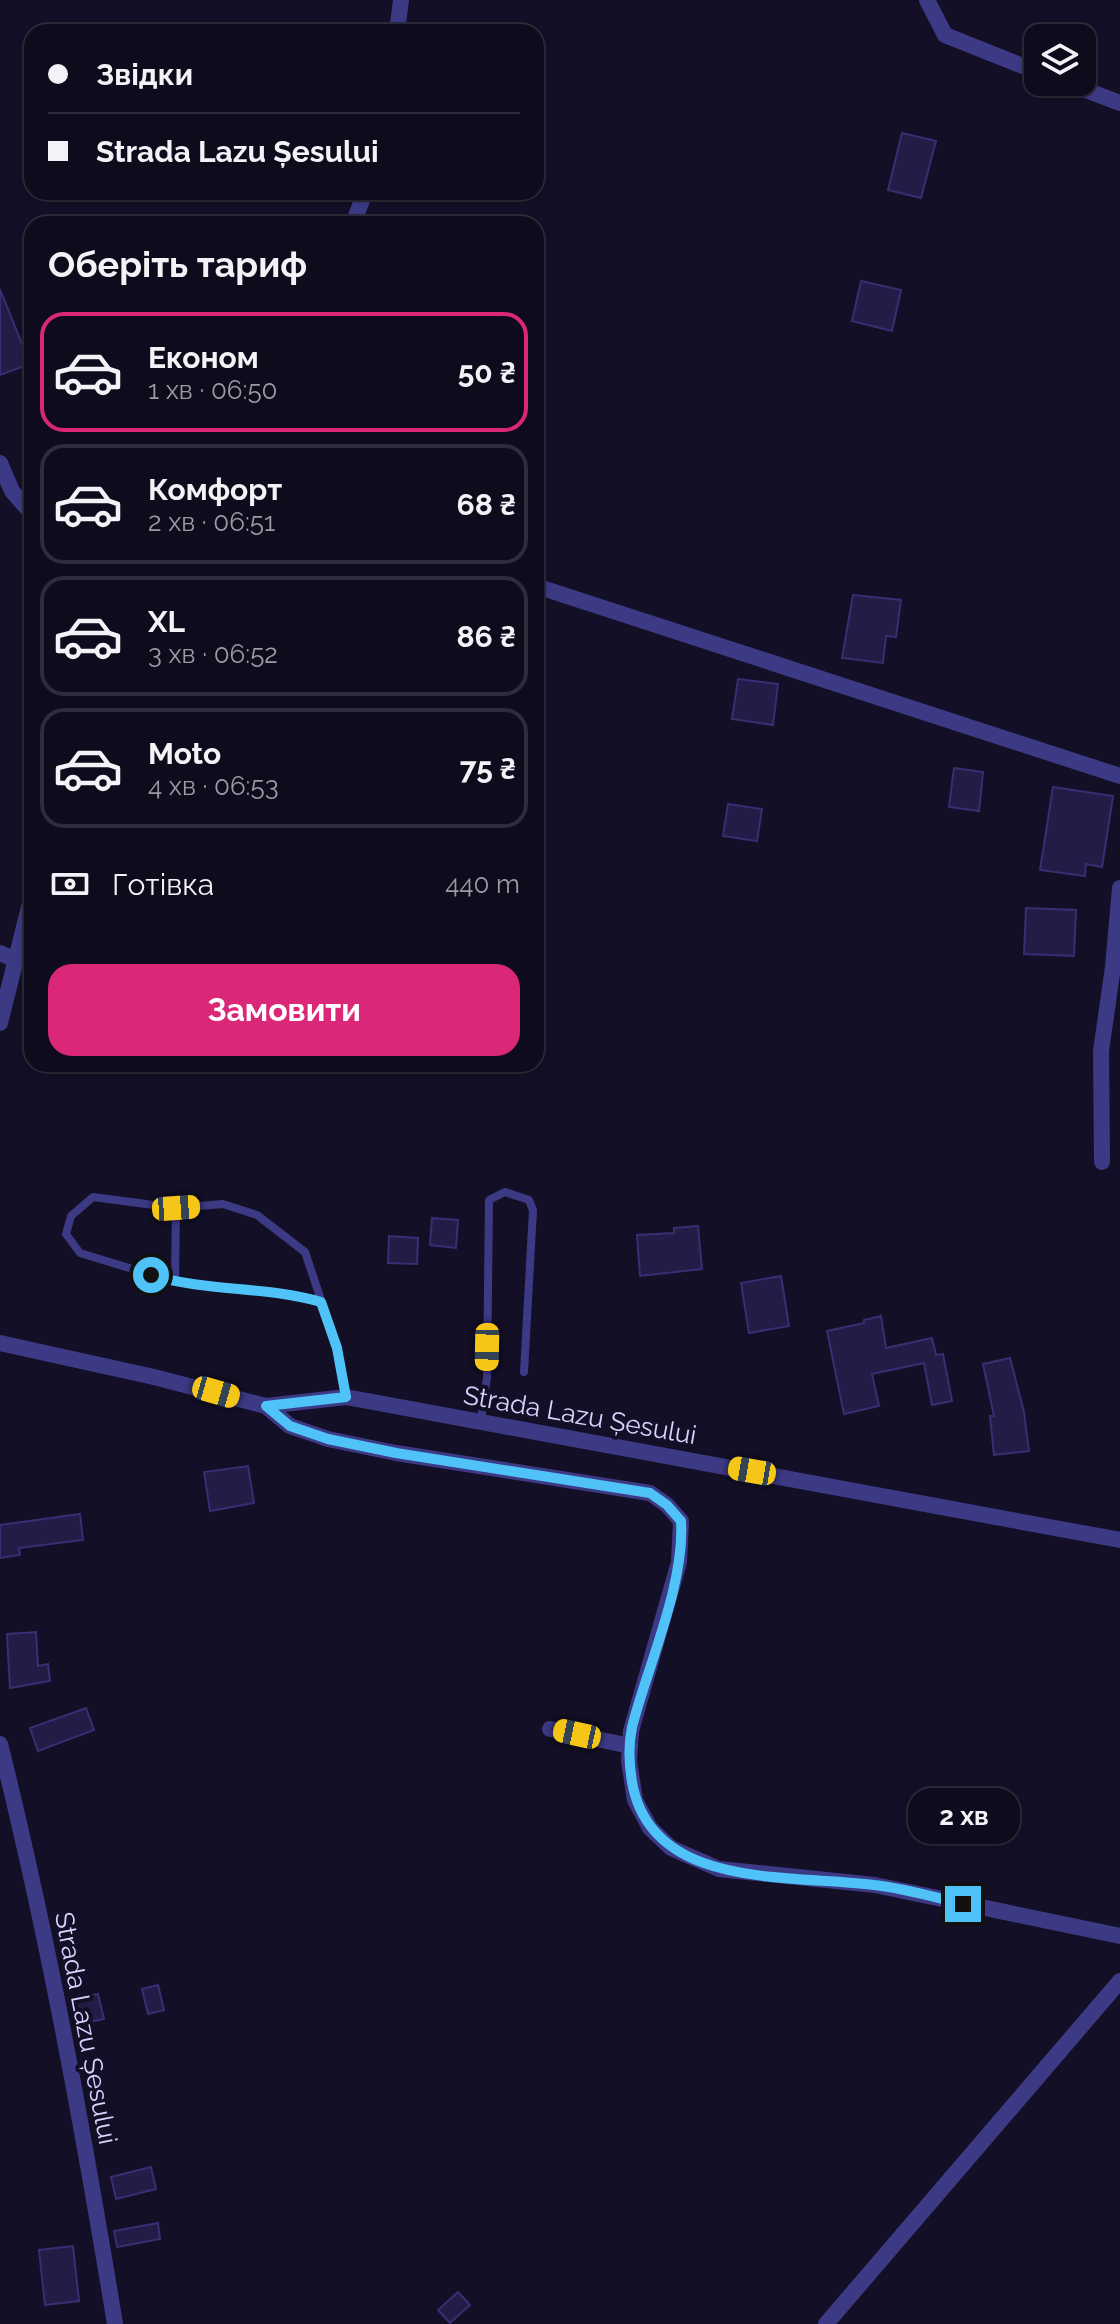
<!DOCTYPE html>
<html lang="uk">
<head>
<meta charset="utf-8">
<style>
  :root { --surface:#0e0b1c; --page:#171425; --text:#f1f3f6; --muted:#9b9ba3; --line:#2e2b3b; --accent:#db2777 }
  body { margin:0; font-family:Raleway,sans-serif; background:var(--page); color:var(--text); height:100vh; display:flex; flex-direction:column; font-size:30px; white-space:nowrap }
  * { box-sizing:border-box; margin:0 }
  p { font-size:26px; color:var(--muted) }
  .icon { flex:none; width:44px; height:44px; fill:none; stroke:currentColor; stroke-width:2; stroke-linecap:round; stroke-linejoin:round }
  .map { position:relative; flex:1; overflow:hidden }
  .details { position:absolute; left:24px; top:216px; width:520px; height:856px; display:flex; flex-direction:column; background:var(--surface); border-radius:24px; box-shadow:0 2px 6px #0004,0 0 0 2px var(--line) }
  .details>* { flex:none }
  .top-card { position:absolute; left:24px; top:24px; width:520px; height:176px; border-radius:24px; box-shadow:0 2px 6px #0004,0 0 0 2px var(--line); display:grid; align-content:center; height:176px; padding:0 24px; background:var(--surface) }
  .fabs { position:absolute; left:1024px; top:24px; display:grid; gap:16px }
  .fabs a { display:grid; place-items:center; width:72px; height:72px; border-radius:16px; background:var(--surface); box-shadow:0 2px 6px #0004,0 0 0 2px var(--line); font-size:40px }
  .end { position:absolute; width:36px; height:36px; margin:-18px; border:10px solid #4fc3f7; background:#111; box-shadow:0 0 0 4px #111 }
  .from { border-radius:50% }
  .bubble { position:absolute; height:56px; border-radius:24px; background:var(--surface); box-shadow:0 2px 6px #0004,0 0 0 2px var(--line); font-size:26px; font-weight:700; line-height:56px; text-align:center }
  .car { position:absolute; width:24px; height:48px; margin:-24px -12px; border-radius:10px; box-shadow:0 0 6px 2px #0007; background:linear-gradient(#f5c518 24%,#345 0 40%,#f5c518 0 76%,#345 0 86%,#f5c518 0) }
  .top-card b { display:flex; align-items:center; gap:28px; height:76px; font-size:30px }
  .top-card b+b { border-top:2px solid var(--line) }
  .top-card i { width:20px; height:20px; background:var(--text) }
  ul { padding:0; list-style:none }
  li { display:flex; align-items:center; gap:24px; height:120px; margin:0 16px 12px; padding:0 8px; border:4px solid var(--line); border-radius:24px }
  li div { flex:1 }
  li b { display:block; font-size:30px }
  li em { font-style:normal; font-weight:700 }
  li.active { border-color:var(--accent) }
  li>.icon { width:72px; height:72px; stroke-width:1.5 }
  h2 { padding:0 24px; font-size:36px; line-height:96px }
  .pay { display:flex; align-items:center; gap:20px; height:88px; padding:0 24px; font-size:30px }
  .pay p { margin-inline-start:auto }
  .action { display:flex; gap:16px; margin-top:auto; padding:16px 24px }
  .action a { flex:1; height:92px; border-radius:24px; background:var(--accent); color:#fff; font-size:32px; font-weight:700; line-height:92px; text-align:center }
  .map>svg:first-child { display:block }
  .building { fill:#241b47; stroke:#3b2d73; stroke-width:2 }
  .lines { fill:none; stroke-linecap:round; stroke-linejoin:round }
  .service { stroke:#3d3a85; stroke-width:8 }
  .minor { stroke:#3d3a85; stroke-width:16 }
  .route { stroke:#4fc3f7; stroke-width:10 }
  .labels { text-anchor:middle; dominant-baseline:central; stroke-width:8; stroke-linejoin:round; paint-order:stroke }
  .street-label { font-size:26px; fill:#d9d4ff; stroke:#130f26 }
</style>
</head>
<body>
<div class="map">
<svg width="1120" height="2324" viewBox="0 0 1120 2324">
  <rect width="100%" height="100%" fill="#130f26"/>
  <path class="building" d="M902,133L936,141L921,198L888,190Z
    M861,281L901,290L892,331L852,321Z
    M0,289L30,364L0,375Z
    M853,595L901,600L896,637L886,636L883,663L842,658Z
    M738,679L778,684L773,725L732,719Z
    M954,768L983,772L979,811L949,807Z
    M1053,787L1113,796L1102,867L1086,864L1085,876L1040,870Z
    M728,804L762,809L757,841L723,836Z
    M1026,908L1076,910L1074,956L1024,954Z
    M432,1218L458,1220L456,1248L430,1245Z
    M698,1226L702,1269L640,1276L637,1235L674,1233V1228Z
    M389,1236L418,1238L417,1264L388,1263Z
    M781,1276L789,1326L749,1333L741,1283Z
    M881,1316L886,1348L932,1338L936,1355L943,1354L952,1401L932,1405L924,1363L872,1374L879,1406L844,1414L827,1331L864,1323V1320Z
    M1010,1358L1024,1412L1029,1451L994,1455L990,1416H994L983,1364Z
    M248,1466L254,1503L210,1511L204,1472Z
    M80,1514L83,1540L19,1548L20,1555L0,1558V1525Z
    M36,1632L38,1666L48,1664L50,1681L10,1688L7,1634Z
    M86,1708L94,1730L38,1751L30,1728Z
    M158,1985L164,2010L148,2014L142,1989Z
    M98,1994L104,2019L81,2024L76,1998Z
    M151,2167L156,2189L116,2199L111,2177Z
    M158,2223L160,2239L117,2247L114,2231Z
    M73,2246L79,2301L45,2305L39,2250Z
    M458,2292L470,2305L450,2323L438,2310Z"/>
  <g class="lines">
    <path class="service" d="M175,1282L176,1208
      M321,1302L300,1296L175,1282L80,1253L66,1234L71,1216L93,1197L176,1208L223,1204L257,1215L305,1252L337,1348L346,1397
      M481,1421L487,1377L489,1200L505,1192L529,1200L533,1210L524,1372"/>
    <path class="minor" d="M927,0L945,35L1038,72
      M397,32L401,0
      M1065,82L1120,103
      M353,224L365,192
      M0,463L12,491L32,514
      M536,586L1120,776
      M0,953L15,960
      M0,1023L32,895
      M1102,1162L1101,1051L1113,967L1120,888
      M0,1343L154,1377L266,1406L346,1397L1120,1540
      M266,1406L290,1426L328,1439L396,1453L650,1493L667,1505L681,1521L679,1562L631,1731L629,1761L635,1800L650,1828L671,1848L719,1869L875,1885L1120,1936
      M550,1729L630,1746
      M0,1744C48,1936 83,2129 115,2324
      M826,2324L1120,1981"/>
  </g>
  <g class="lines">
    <path class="route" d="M151,1275C207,1292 266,1286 321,1302L337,1348L346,1397L266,1406L290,1426L328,1439L396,1453L650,1493L667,1505L681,1521C685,1584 648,1665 632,1727C628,1746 629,1764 632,1782C651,1891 791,1874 874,1885C903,1888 934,1897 963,1904"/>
  </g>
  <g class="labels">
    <g class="street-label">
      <text transform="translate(580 1415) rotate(10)">Strada Lazu Șesului</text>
      <text transform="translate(86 2028) rotate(79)">Strada Lazu Șesului</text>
    </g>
  </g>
</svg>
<div class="fabs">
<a><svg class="icon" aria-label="layers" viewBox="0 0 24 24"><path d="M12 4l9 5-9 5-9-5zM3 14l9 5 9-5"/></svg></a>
</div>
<i class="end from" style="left:151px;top:1275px"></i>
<i class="end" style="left:963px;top:1904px"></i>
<div class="bubble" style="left:908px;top:1788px;width:112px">2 хв</div>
<i class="car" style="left:176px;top:1208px;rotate:86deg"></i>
<i class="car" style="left:487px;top:1347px;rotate:181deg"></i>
<i class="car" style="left:216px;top:1392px;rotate:106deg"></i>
<i class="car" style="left:752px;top:1471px;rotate:280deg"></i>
<i class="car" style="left:577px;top:1734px;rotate:282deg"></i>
<div class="top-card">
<b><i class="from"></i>Звідки</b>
<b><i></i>Strada Lazu Șesului</b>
</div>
<section class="details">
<h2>Оберіть тариф</h2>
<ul>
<li class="active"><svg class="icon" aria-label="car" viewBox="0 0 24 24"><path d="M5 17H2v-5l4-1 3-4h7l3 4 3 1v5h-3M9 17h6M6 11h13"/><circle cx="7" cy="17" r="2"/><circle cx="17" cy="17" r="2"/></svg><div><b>Економ</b><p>1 хв · 06:50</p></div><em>50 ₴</em></li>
<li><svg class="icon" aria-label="car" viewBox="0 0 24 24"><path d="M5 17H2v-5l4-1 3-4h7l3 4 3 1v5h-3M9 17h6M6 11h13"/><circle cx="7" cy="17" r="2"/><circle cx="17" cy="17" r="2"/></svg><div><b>Комфорт</b><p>2 хв · 06:51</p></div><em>68 ₴</em></li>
<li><svg class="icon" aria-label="car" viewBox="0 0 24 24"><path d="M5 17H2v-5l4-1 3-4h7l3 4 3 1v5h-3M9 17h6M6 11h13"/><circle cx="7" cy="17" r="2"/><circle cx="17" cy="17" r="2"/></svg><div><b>XL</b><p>3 хв · 06:52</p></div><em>86 ₴</em></li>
<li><svg class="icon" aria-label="car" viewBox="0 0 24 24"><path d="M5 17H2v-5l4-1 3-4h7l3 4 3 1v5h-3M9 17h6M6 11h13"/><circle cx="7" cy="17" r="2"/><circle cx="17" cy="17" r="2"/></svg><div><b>Moto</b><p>4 хв · 06:53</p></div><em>75 ₴</em></li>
</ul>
<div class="pay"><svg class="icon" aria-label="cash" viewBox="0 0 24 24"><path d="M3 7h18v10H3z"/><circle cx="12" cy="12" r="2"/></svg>Готівка<p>440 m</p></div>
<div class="action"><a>Замовити</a></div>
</section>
</div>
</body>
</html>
